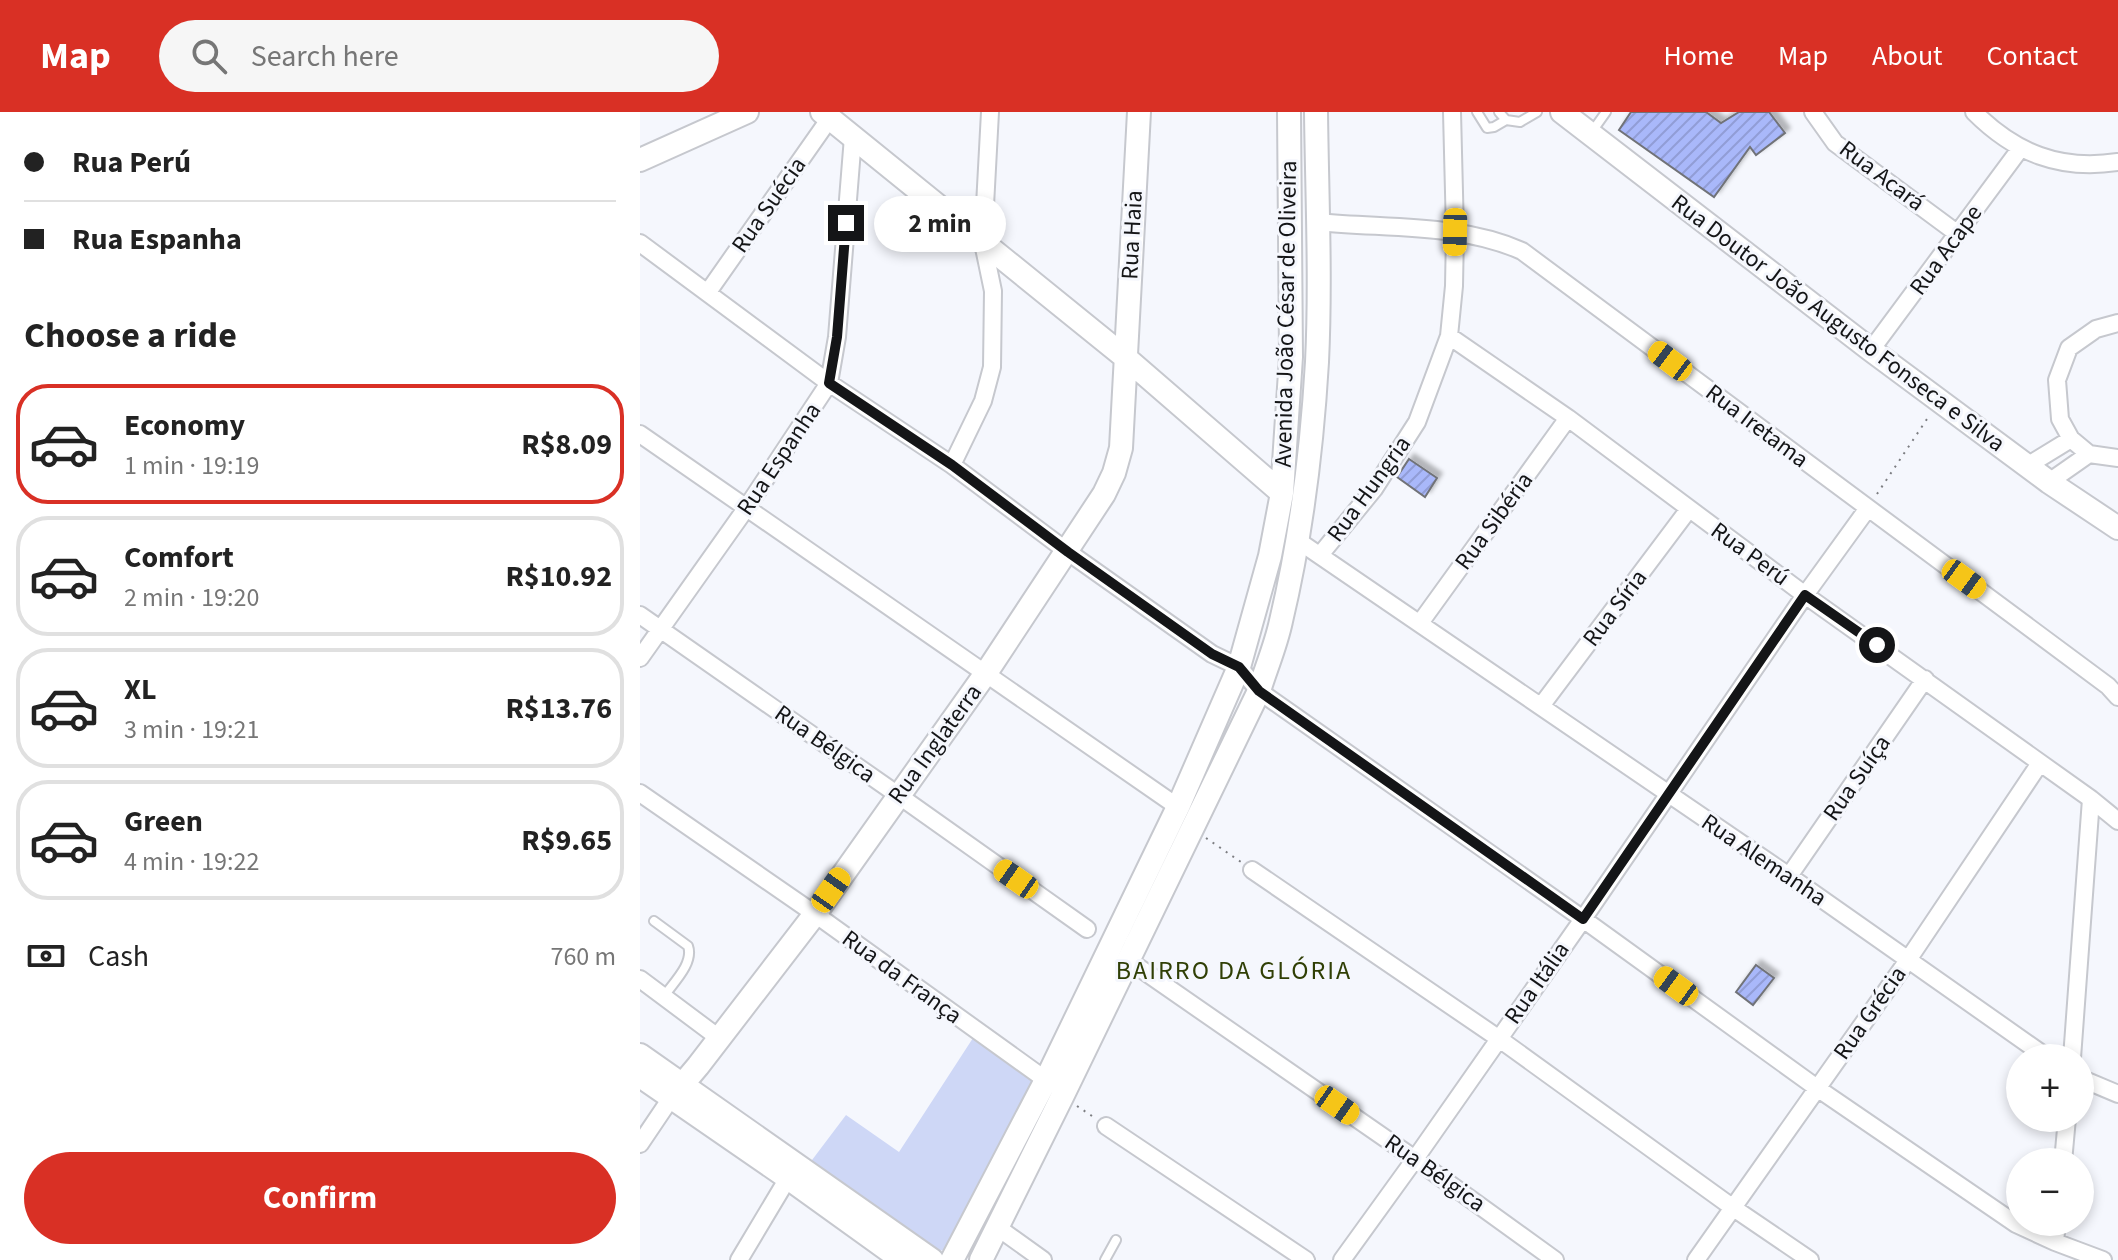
<!DOCTYPE html>
<html lang="en">
<head>
<meta charset="utf-8">
<style>
  :root { --surface:#fff; --page:#f6f6f6; --text:#222; --muted:#767676; --line:#e0e0e0; --accent:#d93025 }
  body { margin:0; font-family:"Source Sans 3",sans-serif; background:var(--page); color:var(--text); height:100vh; display:flex; flex-direction:column; font-size:30px; white-space:nowrap }
  * { box-sizing:border-box; margin:0 }
  p { font-size:26px; color:var(--muted) }
  .icon { flex:none; width:44px; height:44px; fill:none; stroke:currentColor; stroke-width:2; stroke-linecap:round; stroke-linejoin:round }
  .map { position:relative; flex:1; overflow:hidden }
  .details { display:flex; flex-direction:column; background:var(--surface); width:640px }
  .details>* { flex:none }
  .guide { display:grid; align-content:center; height:176px; padding:0 24px; background:var(--surface) }
  .controls { position:absolute; left:1366px; top:932px; display:grid; gap:16px }
  .controls a { display:grid; place-items:center; width:88px; height:88px; border-radius:50%; background:var(--surface); box-shadow:0 4px 12px #0003; font-size:40px }
  .end { position:absolute; width:36px; height:36px; margin:-18px; border:10px solid #141517; background:#fff; box-shadow:0 0 0 4px #fff }
  .from { border-radius:50% }
  .bubble { position:absolute; height:56px; border-radius:28px; background:var(--surface); box-shadow:0 4px 12px #0003; font-size:26px; font-weight:700; line-height:56px; text-align:center }
  .car { position:absolute; width:24px; height:48px; margin:-24px -12px; border-radius:10px; box-shadow:0 0 6px 2px #0007; background:linear-gradient(#f5c518 24%,#345 0 40%,#f5c518 0 76%,#345 0 86%,#f5c518 0) }
  .guide b { display:flex; align-items:center; gap:28px; height:76px; font-size:30px }
  .guide b+b { border-top:2px solid var(--line) }
  .guide i { width:20px; height:20px; background:var(--text) }
  ul { padding:0; list-style:none }
  li { display:flex; align-items:center; gap:24px; height:120px; margin:0 16px 12px; padding:0 8px; border:4px solid var(--line); border-radius:32px }
  li div { flex:1 }
  li b { display:block; font-size:30px }
  li em { font-style:normal; font-weight:700 }
  li.active { border-color:var(--accent) }
  li>.icon { width:72px; height:72px; stroke-width:1.5 }
  h2 { padding:0 24px; font-size:36px; line-height:96px }
  .pay { display:flex; align-items:center; gap:20px; height:88px; padding:0 24px; font-size:30px }
  .pay p { margin-inline-start:auto }
  .cta { display:flex; gap:16px; margin-top:auto; padding:16px 24px }
  .cta a { flex:1; height:92px; border-radius:48px; background:var(--accent); color:#fff; font-size:32px; font-weight:700; line-height:92px; text-align:center }
  header { display:flex; align-items:center; gap:48px; box-sizing:border-box; height:112px; padding:0 40px; background:var(--accent); color:#fff }
  header strong { font-size:38px }
  nav { display:flex; gap:44px; margin-inline-start:auto; font-size:28px }
  .search { width:560px; height:72px; background:var(--page); display:flex; align-items:center; gap:20px; box-sizing:border-box; padding:0 28px; border-radius:44px; color:var(--muted); font-size:30px }
  main { display:flex; flex:1; min-height:0 }
  .map>svg:first-child { display:block }
  .green { fill:#ced7f6 }
  .building { fill:url(#building-hatch); stroke:#717378; stroke-width:2; filter:url(#shadow) }
  .lines { fill:none; stroke-linecap:round; stroke-linejoin:round }
  .lane-casing { stroke:#c6c8ce; stroke-width:12 }
  .street-casing { stroke:#c6c8ce; stroke-width:20 }
  .secondary-casing { stroke:#c6c8ce; stroke-width:26 }
  .path { stroke:#7d7e82; stroke-width:2; stroke-dasharray:2 6; stroke-linecap:butt }
  .lane { stroke:#fff; stroke-width:8 }
  .street { stroke:#fff; stroke-width:16 }
  .secondary { stroke:#fff; stroke-width:22 }
  .route { stroke:#141517; stroke-width:10 }
  .labels { text-anchor:middle; dominant-baseline:central; stroke-width:6; stroke-linejoin:round; paint-order:stroke }
  .street-label { font-size:24px; fill:#141517; stroke:#f5f7fd }
  .neighbourhood-label { font-size:26px; letter-spacing:2px; fill:#303f05; stroke:#f5f7fd }
</style>
</head>
<body>
<header>
<strong>Map</strong>
<div class="search"><svg class="icon" aria-label="search" viewBox="0 0 24 24"><circle cx="10" cy="10" r="6"/><path d="M15 15l6 6"/></svg>Search here</div>
<nav><a>Home</a><a>Map</a><a>About</a><a>Contact</a></nav>
</header>
<main>
<section class="details">
<div class="guide">
<b><i class="from"></i>Rua Perú</b>
<b><i></i>Rua Espanha</b>
</div>
<h2>Choose a ride</h2>
<ul>
<li class="active"><svg class="icon" aria-label="car" viewBox="0 0 24 24"><path d="M5 17H2v-5l4-1 3-4h7l3 4 3 1v5h-3M9 17h6M6 11h13"/><circle cx="7" cy="17" r="2"/><circle cx="17" cy="17" r="2"/></svg><div><b>Economy</b><p>1 min · 19:19</p></div><em>R$8.09</em></li>
<li><svg class="icon" aria-label="car" viewBox="0 0 24 24"><path d="M5 17H2v-5l4-1 3-4h7l3 4 3 1v5h-3M9 17h6M6 11h13"/><circle cx="7" cy="17" r="2"/><circle cx="17" cy="17" r="2"/></svg><div><b>Comfort</b><p>2 min · 19:20</p></div><em>R$10.92</em></li>
<li><svg class="icon" aria-label="car" viewBox="0 0 24 24"><path d="M5 17H2v-5l4-1 3-4h7l3 4 3 1v5h-3M9 17h6M6 11h13"/><circle cx="7" cy="17" r="2"/><circle cx="17" cy="17" r="2"/></svg><div><b>XL</b><p>3 min · 19:21</p></div><em>R$13.76</em></li>
<li><svg class="icon" aria-label="car" viewBox="0 0 24 24"><path d="M5 17H2v-5l4-1 3-4h7l3 4 3 1v5h-3M9 17h6M6 11h13"/><circle cx="7" cy="17" r="2"/><circle cx="17" cy="17" r="2"/></svg><div><b>Green</b><p>4 min · 19:22</p></div><em>R$9.65</em></li>
</ul>
<div class="pay"><svg class="icon" aria-label="cash" viewBox="0 0 24 24"><path d="M3 7h18v10H3z"/><circle cx="12" cy="12" r="2"/></svg>Cash<p>760 m</p></div>
<div class="cta"><a>Confirm</a></div>
</section>
<div class="map">
<svg width="1478" height="1148" viewBox="0 0 1478 1148">
  <defs>
    <pattern id="building-hatch" width="6" height="6" patternUnits="userSpaceOnUse" patternTransform="scale(2)"><rect width="6" height="6" fill="#a9b8fa"/><path d="M-1 1l2-2M0 6l6-6M5 7l2-2" fill="none" stroke="#919dd6"/></pattern>
    <filter id="shadow"><feDropShadow dx="5" dy="-5" stdDeviation="2" flood-color="#0004"/></filter>
  </defs>
  <rect width="100%" height="100%" fill="#f5f7fd"/>
  <path class="green" d="M333,926L393,968L304,1138L291,1140L169,1052L206,1003L259,1040Z"/>
  <path class="building" d="M991,0H1066L1081,11L1099,0H1129L1145,21L1116,43L1110,35L1074,85L979,18Z
    M769,347L797,366L785,385L757,365Z
    M1116,853L1134,866L1113,893L1096,880Z"/>
  <g class="lines">
    <g class="lane-casing">
      <path id="lane" d="M837,0L847,16L854,15L866,8
        M859,0L866,8L880,10L897,0
        M951,21L966,0
        M14,809L48,834C54,851 34,870 24,884
        M465,1148L476,1128"/>
    </g>
    <g class="street-casing">
      <path id="street" d="M1173,0L1195,31L1318,122
        M1334,0C1375,41 1420,59 1478,50
        M678,110C746,117 819,111 882,139L1468,574L1478,585
        M0,131L189,271L312,353L428,440L572,542L599,555L619,579L943,807L1177,976L1376,1112L1415,1130L1463,1148
        M68,180L190,6
        M1478,211L1456,217L1429,236L1417,268L1420,307L1431,327L1449,342L1478,346
        M809,224L928,306L1165,483L1451,687L1478,709
        M1231,238L1380,37
        M0,322L538,695
        M312,353L343,289L352,255L353,179L343,131L350,0
        M1387,354L1431,327
        M1409,370L1449,342
        M657,428L1149,764L1408,946
        M680,443L734,377L777,310L809,224L814,174L815,120L812,0
        M0,503L258,683L447,817
        M780,511L928,306
        M0,546L107,395L189,271L197,225L213,25
        M901,594L1049,397
        M0,681L175,802L406,968
        M612,758L858,926L1092,1095L1170,1148
        M1149,764L1285,567
        M488,848L775,1047L915,1148
        M0,867L79,926
        M1432,946L1451,687
        M1440,966L1478,982
        M466,1014L666,1148
        M0,1032L31,986
        M1423,1050L1427,1006
        M357,1115L403,1148
        M1415,1130L1417,1110
        M99,1148L148,1066
        M702,1148L775,1047L943,807L1165,483L1228,396
        M1056,1148L1268,848L1400,651"/>
    </g>
    <g class="secondary-casing">
      <path id="secondary" d="M182,0L486,246L642,381
        M922,0L1231,238L1409,370L1478,416
        M0,48L107,0
        M0,943L292,1148
        M0,964L148,1066L262,1148
        M31,986L58,954L175,802L346,561L464,382L474,361L481,336L499,0
        M312,1148L406,968L538,695L599,555L630,444L642,381L651,245L649,0
        M341,1148L422,985L619,579C626,556 636,533 641,509C661,425 672,336 677,250C681,167 677,83 676,0"/>
    </g>
    <path class="path" d="M1237,382L1289,304
      M566,726L601,750
      M437,994L455,1006"/>
    <use href="#lane" class="lane"/>
    <use href="#street" class="street"/>
    <use href="#secondary" class="secondary"/>
  </g>
  <g class="lines">
    <path class="route" d="M206,111L197,225L189,271L312,353L428,440L572,542L599,555L619,579L943,807L1165,483L1237,533"/>
  </g>
  <g class="labels">
    <g class="street-label">
      <text transform="translate(1242 64) rotate(37)">Rua Acará</text>
      <text transform="translate(129 93) rotate(-55)">Rua Suécia</text>
      <text transform="translate(492 123) rotate(-87)">Rua Haia</text>
      <text transform="translate(1306 138) rotate(-54)">Rua Acape</text>
      <text transform="translate(646 202) rotate(-89)">Avenida João César de Oliveira</text>
      <text transform="translate(1198 211) rotate(37)">Rua Doutor João Augusto Fonseca e Silva</text>
      <text transform="translate(1117 314) rotate(37)">Rua Iretama</text>
      <text transform="translate(139 347) rotate(-56)">Rua Espanha</text>
      <text transform="translate(729 377) rotate(-54)">Rua Hungria</text>
      <text transform="translate(854 409) rotate(-54)">Rua Sibéria</text>
      <text transform="translate(1110 442) rotate(36)">Rua Perú</text>
      <text transform="translate(975 496) rotate(-53)">Rua Síria</text>
      <text transform="translate(185 632) rotate(35)">Rua Bélgica</text>
      <text transform="translate(295 632) rotate(-54)">Rua Inglaterra</text>
      <text transform="translate(1217 666) rotate(-55)">Rua Suíça</text>
      <text transform="translate(1124 748) rotate(34)">Rua Alemanha</text>
      <text transform="translate(262 865) rotate(36)">Rua da França</text>
      <text transform="translate(897 871) rotate(-55)">Rua Itália</text>
      <text transform="translate(1230 901) rotate(-55)">Rua Grécia</text>
      <text transform="translate(795 1061) rotate(35)">Rua Bélgica</text>
    </g>
    <g class="neighbourhood-label">
      <text x="594" y="858">BAIRRO DA GLÓRIA</text>
    </g>
  </g>
</svg>
<div class="controls">
<a>+</a>
<a>−</a>
</div>
<i class="end from" style="left:1237px;top:533px"></i>
<i class="end" style="left:206px;top:111px"></i>
<div class="bubble" style="left:234px;top:84px;width:132px">2 min</div>
<i class="car" style="left:815px;top:120px;rotate:181deg"></i>
<i class="car" style="left:1030px;top:249px;rotate:307deg"></i>
<i class="car" style="left:1324px;top:467px;rotate:126deg"></i>
<i class="car" style="left:376px;top:767px;rotate:305deg"></i>
<i class="car" style="left:191px;top:778px;rotate:35deg"></i>
<i class="car" style="left:1036px;top:874px;rotate:306deg"></i>
<i class="car" style="left:697px;top:993px;rotate:125deg"></i>
</div>
</main>
</body>
</html>
